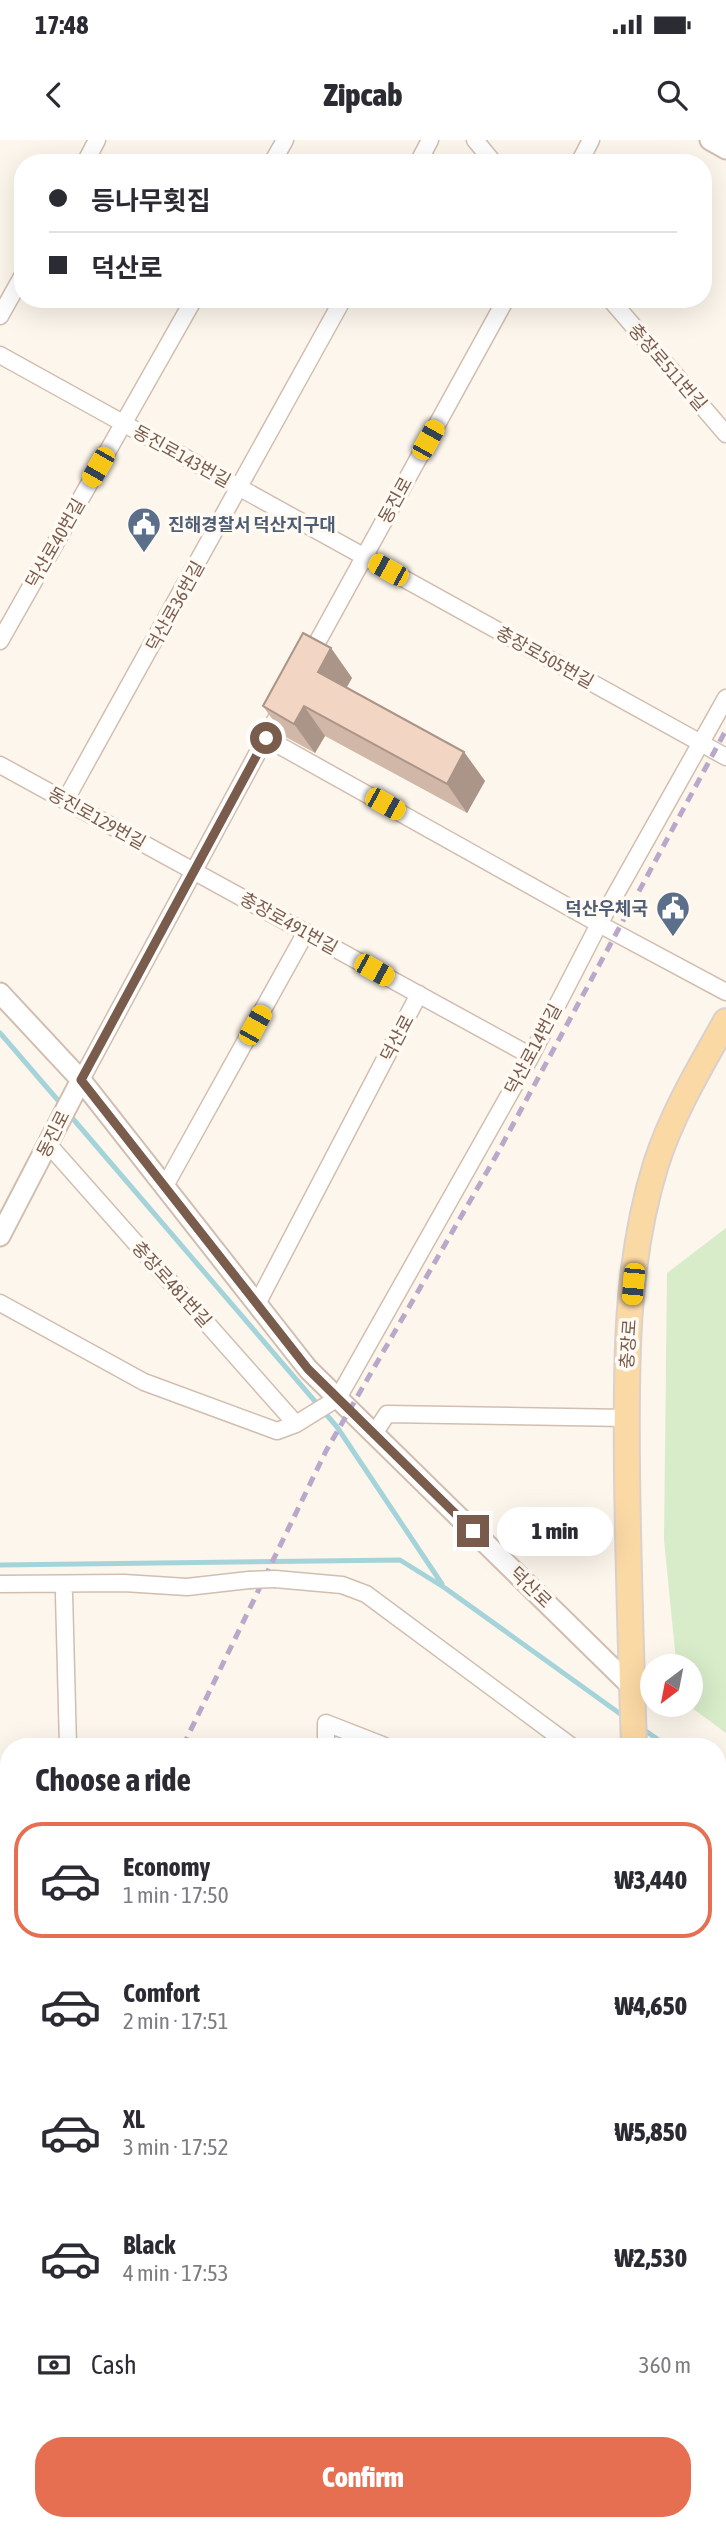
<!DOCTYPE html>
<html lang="en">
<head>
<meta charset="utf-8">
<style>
  :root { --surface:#fff; --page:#f7f7f7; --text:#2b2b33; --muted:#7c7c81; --line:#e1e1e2; --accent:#e76f51 }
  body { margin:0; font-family:"Asap Condensed","Noto Sans KR",sans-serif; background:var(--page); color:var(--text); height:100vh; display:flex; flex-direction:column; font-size:26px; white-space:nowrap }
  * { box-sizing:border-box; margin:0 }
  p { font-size:23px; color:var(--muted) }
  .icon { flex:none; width:38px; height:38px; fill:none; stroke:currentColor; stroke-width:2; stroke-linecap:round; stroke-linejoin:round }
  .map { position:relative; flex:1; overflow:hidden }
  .details { position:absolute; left:0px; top:1598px; width:726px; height:793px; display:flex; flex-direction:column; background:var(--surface); border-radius:28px 28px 0 0; box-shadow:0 7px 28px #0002 }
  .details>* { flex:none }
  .hud { position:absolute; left:14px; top:14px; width:698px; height:154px; border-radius:28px; box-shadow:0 7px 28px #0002; display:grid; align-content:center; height:154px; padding:0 35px; background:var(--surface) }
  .needle { width:46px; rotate:212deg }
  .fabs { position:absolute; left:640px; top:1514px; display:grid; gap:14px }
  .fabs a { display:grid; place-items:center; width:63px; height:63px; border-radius:50%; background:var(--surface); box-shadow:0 7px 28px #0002; font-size:35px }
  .end { position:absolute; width:32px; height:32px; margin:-16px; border:9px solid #7a5c4d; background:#fff; box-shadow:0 0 0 4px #fff }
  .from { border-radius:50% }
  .bubble { position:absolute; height:49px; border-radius:24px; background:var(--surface); box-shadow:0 7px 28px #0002; font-size:23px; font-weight:800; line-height:49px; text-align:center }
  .car { position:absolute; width:21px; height:42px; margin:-21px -10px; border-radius:9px; box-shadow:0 0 5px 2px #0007; background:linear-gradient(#f5c518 24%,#345 0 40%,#f5c518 0 76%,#345 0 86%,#f5c518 0) }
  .hud b { display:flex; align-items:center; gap:24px; height:66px; font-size:26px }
  .hud b+b { border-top:2px solid var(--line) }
  .hud i { width:18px; height:18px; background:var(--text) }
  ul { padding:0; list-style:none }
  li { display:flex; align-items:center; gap:21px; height:116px; margin:0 14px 10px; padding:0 21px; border:4px solid transparent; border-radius:28px }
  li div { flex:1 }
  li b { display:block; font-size:26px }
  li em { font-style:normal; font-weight:800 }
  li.active { border-color:var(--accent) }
  li>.icon { width:63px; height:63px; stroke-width:1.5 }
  h2 { padding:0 35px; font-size:32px; line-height:84px }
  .pay { display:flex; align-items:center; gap:18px; height:77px; padding:0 35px; font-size:26px }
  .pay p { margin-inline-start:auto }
  .primary-button { display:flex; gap:14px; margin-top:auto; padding:14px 35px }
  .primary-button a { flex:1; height:80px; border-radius:28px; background:var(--accent); color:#fff; font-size:28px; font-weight:800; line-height:80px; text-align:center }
  .status { display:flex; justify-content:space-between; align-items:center; height:49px; padding:0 35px; background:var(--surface); direction:ltr }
  .status svg { height:19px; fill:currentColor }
  header { display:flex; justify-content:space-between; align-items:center; height:91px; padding:0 35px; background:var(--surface); font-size:32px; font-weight:800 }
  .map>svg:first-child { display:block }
  .green { fill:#d8ecc9 }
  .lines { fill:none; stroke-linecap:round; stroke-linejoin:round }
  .stream { stroke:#a5d3da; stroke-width:5 }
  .minor-casing { stroke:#d1beb0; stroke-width:19 }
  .tertiary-casing { stroke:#d1beb0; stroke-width:23 }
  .secondary-casing { stroke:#d6c0b0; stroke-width:24 }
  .primary-casing { stroke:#dad1cd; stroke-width:28 }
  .minor { stroke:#fff; stroke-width:16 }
  .tertiary { stroke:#fff; stroke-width:19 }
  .secondary { stroke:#fff; stroke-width:21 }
  .primary { stroke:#fbd9a5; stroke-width:24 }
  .rail { stroke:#b9a8c9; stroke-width:5; stroke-dasharray:10 7; stroke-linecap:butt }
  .minor-bridge-casing { stroke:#d1beb0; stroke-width:19; stroke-linecap:butt }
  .minor-bridge { stroke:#fff; stroke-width:16 }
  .wall { fill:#d1b7a8 }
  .shaded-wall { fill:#aa9588 }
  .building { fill:#f3d5c3; stroke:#aa9588; stroke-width:2 }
  .route { stroke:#7a5c4d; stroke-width:9 }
  .labels { text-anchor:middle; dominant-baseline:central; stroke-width:7; stroke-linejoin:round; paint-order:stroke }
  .street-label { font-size:18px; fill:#7a5c4d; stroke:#fffaf3 }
  .service-label { font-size:18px; font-weight:bold; fill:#4e5e75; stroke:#fffaf3; text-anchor:start }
</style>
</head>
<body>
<div class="status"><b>17:48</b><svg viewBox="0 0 49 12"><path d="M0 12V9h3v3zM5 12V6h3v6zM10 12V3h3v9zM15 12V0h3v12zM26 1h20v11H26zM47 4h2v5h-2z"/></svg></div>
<header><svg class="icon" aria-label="back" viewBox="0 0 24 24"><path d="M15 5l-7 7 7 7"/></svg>Zipcab<svg class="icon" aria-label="search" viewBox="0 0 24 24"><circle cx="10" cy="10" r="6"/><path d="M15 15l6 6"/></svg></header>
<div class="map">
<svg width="726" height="2390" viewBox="0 0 726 2390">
  <rect width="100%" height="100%" fill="#fdf6ec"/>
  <path class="green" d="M726,1088V1593L688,1565L691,1564V1526H677L676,1521L664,1400L667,1133Z"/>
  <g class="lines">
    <path class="stream" d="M0,893L62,965
      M68,973L337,1287L442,1444
      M0,1425L400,1420L445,1448L626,1578
      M643,1589L667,1606
      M718,1643L726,1649"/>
    <g class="minor-casing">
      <path id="minor" d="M475,0L494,23
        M85,23L97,0
        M272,23L285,0
        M418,23L430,0
        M579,23L591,0
        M610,159L726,294
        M0,176L23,135
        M0,215L726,617
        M0,501L194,159
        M308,519L506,159
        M266,598L599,784L726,852
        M0,625L531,916
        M65,661L343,159
        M81,940L284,564
        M48,1004L296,1284
        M165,1046L306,792
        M0,1163L144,1242L277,1291L296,1284L338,1258L531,916L599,784L726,558
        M257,1164L419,854
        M374,1294L387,1274L626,1278
        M275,1439L342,1445L366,1454L571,1606
        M0,1444L124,1443L187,1447L249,1440
        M64,1454L68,1606
        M326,1606V1583L385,1606
        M718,1711L726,1717
        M0,1771H9
        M0,1902L9,1901
        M718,2019H726
        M0,2033H9
        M0,2165H9
        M718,2280H726
        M79,2382V2390
        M204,2382V2390
        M466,2382V2390"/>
    </g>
    <g class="tertiary-casing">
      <path id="tertiary" d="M710,0L726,9
        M0,853L81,940L308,1229L632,1547
        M0,1096L81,940
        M0,2295H9"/>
    </g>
    <g class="secondary-casing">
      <path id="secondary" d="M718,1700L726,1703
        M0,2349L9,2350
        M330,2382L414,2390"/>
    </g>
    <g class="primary-casing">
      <path id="primary" d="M634,1606C631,1514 628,1422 627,1330C626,1228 625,1123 656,1024C672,974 700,927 726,881
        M650,2382V2390"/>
    </g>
    <use href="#minor" class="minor"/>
    <use href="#tertiary" class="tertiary"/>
    <use href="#secondary" class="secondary"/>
    <use href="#primary" class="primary"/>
    <path class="rail" d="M183,1606L326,1311L496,1016L726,590
      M0,1948L9,1932"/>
    <g class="minor-bridge-casing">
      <path id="minor-bridge" d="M249,1440L275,1439"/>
    </g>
    <use href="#minor-bridge" class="minor-bridge"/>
  </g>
  <path class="wall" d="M331,508L352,538L346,547L464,612L485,641L467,673L325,596L315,613L284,596L263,566Z"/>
  <path class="shaded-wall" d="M331,508L352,538L339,561L318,532Z
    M304,566L325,596L315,613L294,584Z
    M464,612L485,641L467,673L447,644Z"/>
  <path class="building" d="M303,493L331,508L318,532L464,612L447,644L304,566L294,584L263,566Z"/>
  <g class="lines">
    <path class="route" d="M266,598L81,940L308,1229L473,1391"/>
  </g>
  <defs>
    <g id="civic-pin" transform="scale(1.75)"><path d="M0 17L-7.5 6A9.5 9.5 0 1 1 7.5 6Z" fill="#5c6f8a" stroke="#fffaf3"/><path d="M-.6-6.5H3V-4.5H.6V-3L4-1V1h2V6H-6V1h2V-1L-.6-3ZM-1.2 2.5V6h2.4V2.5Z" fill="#fff"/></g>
  </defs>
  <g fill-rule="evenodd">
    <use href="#civic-pin" x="144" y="384"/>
    <use href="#civic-pin" x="673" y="768"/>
  </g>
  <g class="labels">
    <g class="street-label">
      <text transform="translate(668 227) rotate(49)">충장로511번길</text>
      <text transform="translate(182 316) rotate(29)">동진로143번길</text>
      <text transform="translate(395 360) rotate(-61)">동진로</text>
      <text transform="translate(55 403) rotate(-60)">덕산로40번길</text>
      <text transform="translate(175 466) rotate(-61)">덕산로36번길</text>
      <text transform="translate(545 517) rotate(29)">충장로505번길</text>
      <text transform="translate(97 678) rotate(29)">동진로129번길</text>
      <text transform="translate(289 783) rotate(29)">충장로491번길</text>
      <text transform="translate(397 898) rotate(-62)">덕산로</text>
      <text transform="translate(533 909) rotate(-62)">덕산로14번길</text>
      <text transform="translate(53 994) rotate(-63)">동진로</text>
      <text transform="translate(172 1144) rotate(48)">충장로481번길</text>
      <text transform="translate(628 1204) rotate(-86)">충장로</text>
      <text transform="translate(531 1447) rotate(44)">덕산로</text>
    </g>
    <g class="service-label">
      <text x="168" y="384">진해경찰서 덕산지구대</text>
      <text x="648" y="768" text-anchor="end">덕산우체국</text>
    </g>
  </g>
</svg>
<div class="fabs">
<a><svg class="needle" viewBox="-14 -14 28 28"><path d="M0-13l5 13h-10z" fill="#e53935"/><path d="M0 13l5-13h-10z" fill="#7c7c81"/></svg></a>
</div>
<i class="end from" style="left:266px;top:598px"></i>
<i class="end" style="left:473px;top:1391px"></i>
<div class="bubble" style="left:497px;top:1367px;width:116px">1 min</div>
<i class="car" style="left:428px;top:300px;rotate:29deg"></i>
<i class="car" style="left:98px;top:327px;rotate:210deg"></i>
<i class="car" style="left:388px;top:430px;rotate:299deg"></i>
<i class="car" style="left:385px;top:664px;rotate:119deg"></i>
<i class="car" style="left:374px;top:830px;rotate:119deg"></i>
<i class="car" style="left:255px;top:885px;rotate:29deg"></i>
<i class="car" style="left:633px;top:1144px;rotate:185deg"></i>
<div class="hud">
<b><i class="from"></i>등나무횟집</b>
<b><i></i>덕산로</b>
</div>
<section class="details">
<h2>Choose a ride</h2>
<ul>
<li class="active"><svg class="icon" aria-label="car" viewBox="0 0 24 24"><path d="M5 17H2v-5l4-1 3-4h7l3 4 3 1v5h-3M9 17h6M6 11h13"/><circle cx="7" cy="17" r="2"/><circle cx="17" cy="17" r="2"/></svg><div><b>Economy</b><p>1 min · 17:50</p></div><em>₩3,440</em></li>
<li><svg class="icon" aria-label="car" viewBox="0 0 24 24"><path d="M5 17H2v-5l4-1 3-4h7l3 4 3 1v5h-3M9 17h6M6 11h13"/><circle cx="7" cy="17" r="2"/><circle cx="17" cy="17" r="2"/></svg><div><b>Comfort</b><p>2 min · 17:51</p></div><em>₩4,650</em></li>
<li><svg class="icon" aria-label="car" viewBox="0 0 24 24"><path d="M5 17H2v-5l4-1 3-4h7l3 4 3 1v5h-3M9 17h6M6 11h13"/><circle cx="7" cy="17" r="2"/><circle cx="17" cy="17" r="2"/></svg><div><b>XL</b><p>3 min · 17:52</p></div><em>₩5,850</em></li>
<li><svg class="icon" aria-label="car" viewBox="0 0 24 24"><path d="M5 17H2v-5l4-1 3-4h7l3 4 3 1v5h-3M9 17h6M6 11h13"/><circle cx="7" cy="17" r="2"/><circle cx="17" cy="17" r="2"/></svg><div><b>Black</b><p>4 min · 17:53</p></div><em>₩2,530</em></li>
</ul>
<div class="pay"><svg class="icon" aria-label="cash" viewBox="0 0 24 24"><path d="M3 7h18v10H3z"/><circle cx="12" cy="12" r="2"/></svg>Cash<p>360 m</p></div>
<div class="primary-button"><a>Confirm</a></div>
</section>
</div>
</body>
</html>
